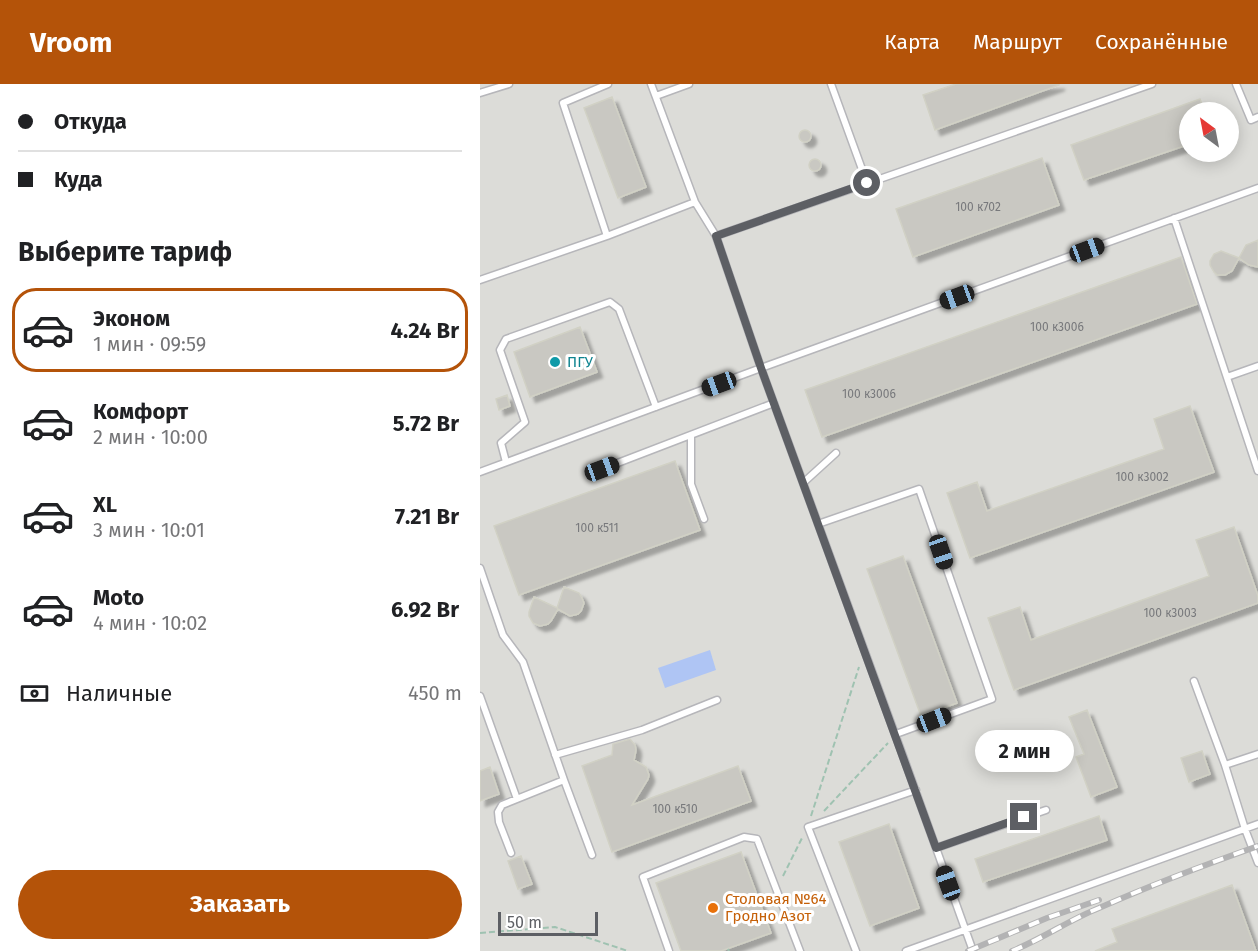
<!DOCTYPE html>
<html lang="ru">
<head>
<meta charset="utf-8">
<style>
  :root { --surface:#fff; --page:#f2f2f2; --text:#202124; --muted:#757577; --line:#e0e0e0; --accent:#b45309 }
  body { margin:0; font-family:"Fira Sans",sans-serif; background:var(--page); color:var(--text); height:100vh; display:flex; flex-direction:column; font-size:22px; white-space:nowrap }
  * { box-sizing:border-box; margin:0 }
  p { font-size:20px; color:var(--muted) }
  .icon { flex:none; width:33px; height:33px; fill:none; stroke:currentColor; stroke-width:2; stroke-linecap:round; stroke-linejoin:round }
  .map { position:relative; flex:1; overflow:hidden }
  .side { display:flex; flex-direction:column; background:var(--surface); width:480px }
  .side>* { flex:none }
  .hud { display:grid; align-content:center; height:132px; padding:0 18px; background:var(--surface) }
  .needle { width:39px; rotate:328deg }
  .buttons { position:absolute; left:699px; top:18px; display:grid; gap:12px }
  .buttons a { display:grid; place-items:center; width:60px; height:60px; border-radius:50%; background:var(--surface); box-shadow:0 3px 15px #0003; font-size:30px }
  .scale { position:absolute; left:18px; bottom:15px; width:100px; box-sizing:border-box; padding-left:6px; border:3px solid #5d5f64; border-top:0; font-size:16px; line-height:21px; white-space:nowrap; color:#5d5f64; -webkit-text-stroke:4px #fff; paint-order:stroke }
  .end { position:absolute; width:27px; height:27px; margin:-14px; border:8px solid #5d5f64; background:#fff; box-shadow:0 0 0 3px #fff }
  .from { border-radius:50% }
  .bubble { position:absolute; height:42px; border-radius:21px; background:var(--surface); box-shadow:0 3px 15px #0003; font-size:20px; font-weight:700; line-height:42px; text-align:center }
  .car { position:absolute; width:18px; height:36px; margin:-18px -9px; border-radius:8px; box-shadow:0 0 4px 2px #0007; background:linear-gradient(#222 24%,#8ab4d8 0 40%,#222 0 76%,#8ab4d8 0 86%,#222 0) }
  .hud b { display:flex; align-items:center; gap:21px; height:57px; font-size:22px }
  .hud b+b { border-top:2px solid var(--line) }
  .hud i { width:15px; height:15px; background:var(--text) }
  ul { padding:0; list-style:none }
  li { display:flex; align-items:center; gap:18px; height:84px; margin:0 12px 9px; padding:0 6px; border:3px solid transparent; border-radius:24px }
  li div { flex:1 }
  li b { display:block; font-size:22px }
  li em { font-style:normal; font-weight:700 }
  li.current { border-color:var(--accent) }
  li>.icon { width:54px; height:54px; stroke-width:1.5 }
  h2 { padding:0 18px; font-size:27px; line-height:72px }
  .pay { display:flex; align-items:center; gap:15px; height:66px; padding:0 18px; font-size:22px }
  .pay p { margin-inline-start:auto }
  .button { display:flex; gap:12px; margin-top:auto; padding:12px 18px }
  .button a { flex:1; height:69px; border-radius:36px; background:var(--accent); color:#fff; font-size:24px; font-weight:700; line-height:69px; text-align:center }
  header { display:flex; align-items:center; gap:36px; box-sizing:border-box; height:84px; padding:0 30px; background:var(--accent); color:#fff }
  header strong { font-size:28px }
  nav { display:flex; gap:33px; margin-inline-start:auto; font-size:21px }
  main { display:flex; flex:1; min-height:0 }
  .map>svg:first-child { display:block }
  .industrial { fill:#dcdcd8; fill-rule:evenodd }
  .water { fill:#afc5f4 }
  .building { fill:#c9c8c2; stroke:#d1d1c5; stroke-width:1.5; filter:url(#shadow) }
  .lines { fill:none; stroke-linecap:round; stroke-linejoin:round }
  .lane-casing { stroke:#b6b6ba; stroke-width:9 }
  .path { stroke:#9fc2b1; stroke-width:2; stroke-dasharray:6 3; stroke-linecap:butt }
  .lane { stroke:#fff; stroke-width:6 }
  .rail-casing { stroke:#b3b3b4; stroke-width:6 }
  .rail { stroke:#fff; stroke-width:4; stroke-dasharray:11; stroke-linecap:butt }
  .route { stroke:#5d5f64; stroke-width:8 }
  .culture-dot { fill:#0f9aa8; stroke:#fff; stroke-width:2 }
  .food-dot { fill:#e8710a; stroke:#fff; stroke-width:2 }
  .labels { text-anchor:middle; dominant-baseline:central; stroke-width:6; stroke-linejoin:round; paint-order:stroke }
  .number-label { font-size:12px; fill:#78797c }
  .culture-label { font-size:15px; fill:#0d838f; stroke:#fff; text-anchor:start }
  .food-label { font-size:15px; fill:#c56008; stroke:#fff; text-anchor:start }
</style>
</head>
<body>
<header>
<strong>Vroom</strong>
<nav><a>Карта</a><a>Маршрут</a><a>Сохранённые</a></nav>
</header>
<main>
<section class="side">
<div class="hud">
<b><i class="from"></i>Откуда</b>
<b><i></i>Куда</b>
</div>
<h2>Выберите тариф</h2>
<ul>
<li class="current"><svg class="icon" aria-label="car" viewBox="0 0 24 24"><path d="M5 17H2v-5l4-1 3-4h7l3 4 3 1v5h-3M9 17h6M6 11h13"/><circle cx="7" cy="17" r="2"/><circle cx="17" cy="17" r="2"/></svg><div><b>Эконом</b><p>1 мин · 09:59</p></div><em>4.24 Br</em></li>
<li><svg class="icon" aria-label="car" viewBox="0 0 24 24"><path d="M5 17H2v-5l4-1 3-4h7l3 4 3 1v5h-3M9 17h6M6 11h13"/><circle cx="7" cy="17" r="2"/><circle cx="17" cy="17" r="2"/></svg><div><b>Комфорт</b><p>2 мин · 10:00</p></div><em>5.72 Br</em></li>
<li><svg class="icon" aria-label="car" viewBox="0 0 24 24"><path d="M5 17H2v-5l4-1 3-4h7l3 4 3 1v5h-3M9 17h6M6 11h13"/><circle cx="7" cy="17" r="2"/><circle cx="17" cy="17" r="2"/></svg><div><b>XL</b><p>3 мин · 10:01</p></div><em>7.21 Br</em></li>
<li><svg class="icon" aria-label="car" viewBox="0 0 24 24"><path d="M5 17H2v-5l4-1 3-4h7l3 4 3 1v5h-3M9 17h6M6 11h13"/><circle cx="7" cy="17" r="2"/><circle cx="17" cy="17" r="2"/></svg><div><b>Moto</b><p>4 мин · 10:02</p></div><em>6.92 Br</em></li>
</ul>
<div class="pay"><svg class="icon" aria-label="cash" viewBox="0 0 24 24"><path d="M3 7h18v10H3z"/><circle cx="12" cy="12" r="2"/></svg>Наличные<p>450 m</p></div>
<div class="button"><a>Заказать</a></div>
</section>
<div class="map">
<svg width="778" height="867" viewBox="0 0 778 867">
  <defs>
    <filter id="shadow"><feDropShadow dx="5.5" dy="5.5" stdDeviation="1.5" flood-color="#0004"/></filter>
  </defs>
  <rect width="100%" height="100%" fill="#edede6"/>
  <path class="industrial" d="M0,0H778V867H0ZM710,28H748V68H710Z"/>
  <path class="water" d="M230,566L236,586L185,604L178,584Z"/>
  <path class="building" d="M476,0H579V1L455,46L443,11Z
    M132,13L166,103L138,114L104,24Z
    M720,15L725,28H710V60L604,96L591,61Z
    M319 52a6 6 0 1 1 12 0a6 6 0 1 1-12 0Z
    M562,74L579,121L433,173L416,125Z
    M329 81a6 6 0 1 1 12 0a6 6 0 1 1-12 0Z
    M778,156V183L769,181L759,174L766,161Z
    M741,167L759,174L752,187L745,191H737L734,188L730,181V177L734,170Z
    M701,173L717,220L342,353L325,306Z
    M100,243L117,288L50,313L34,268Z
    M27,311L30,322L19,326L16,315Z
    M710,322L734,388L490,474L467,409L497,398L507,427L684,365L674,335Z
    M195,377L220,446L39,511L14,442Z
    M754,443L778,512V519L534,606L508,534L540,523L551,556L729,492L716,456Z
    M423,472L477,619L441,632L387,485Z
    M84,503L99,509L101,512L104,519L101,527L98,530L90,532L78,525L71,537L68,540L60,542L53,539L49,532V528L54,513L77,524Z
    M607,626L637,703L611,713L596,673L604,670L589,633Z
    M150,655L155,661L156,666L154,676L166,683L169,691L168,695L152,721L258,682L271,717L132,768L102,682L132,671L133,660Z
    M722,667L730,690L709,698L701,674Z
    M10,683L19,710L0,717V687Z
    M619,732L627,756L503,798L495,775Z
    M409,740L439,824L390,842L359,758Z
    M261,768L291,849L241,867H201L176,799Z
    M41,772L52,800L38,805L28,777Z
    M752,801L776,867H615L637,858L632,845Z"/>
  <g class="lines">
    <g class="lane-casing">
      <path id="lane" d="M171,0L215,118L236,152L281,284L423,672L493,867
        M351,0L387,99
        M756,0L771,36L778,33
        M0,9L29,0
        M176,12L209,0
        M694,134L778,387
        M127,152L83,19L128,0
        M236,152L672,0
        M0,196L127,152L215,118
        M747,293L778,282
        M211,351V400L224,435
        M26,378L21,359L45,338L20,266L26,255L130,218L139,225L176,323
        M122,385L294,319
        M0,388L281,284L778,104
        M323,399L356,369
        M338,440L439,405L512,615L416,650
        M0,484L23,551L43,578L84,696L22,721L18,728L19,738L31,769
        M714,597L745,681
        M0,612L37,715
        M778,670L745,681L765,745L778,779
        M75,671L162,646L237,616
        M84,696L112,771
        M456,764L566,726
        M189,867L163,793L264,753L277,755L320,867
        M376,867L328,743L436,706
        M426,867L778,740"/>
    </g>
    <path class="path" d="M344,727L408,659
      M331,732L379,583
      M303,792L322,754
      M0,849L75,843L148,867
      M248,865L249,867"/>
    <use href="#lane" class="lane"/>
    <g class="rail-casing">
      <path id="rail" d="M488,867L567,834L619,816
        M532,867C562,855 589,836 619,824C671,801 724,781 778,762"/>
    </g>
    <use href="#rail" class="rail"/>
  </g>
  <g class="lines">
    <path class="route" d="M387,99L236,152L281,284L456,764L544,733"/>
  </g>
  <circle class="culture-dot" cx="75" cy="278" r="6"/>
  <circle class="food-dot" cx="233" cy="824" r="6"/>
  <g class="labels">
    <g class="number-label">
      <text x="498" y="123">100 к702</text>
      <text x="577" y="243">100 к3006</text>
      <text x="389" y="310">100 к3006</text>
      <text x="662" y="393">100 к3002</text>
      <text x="117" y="444">100 к511</text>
      <text x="690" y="529">100 к3003</text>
      <text x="195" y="725">100 к510</text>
    </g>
    <g class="culture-label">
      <text x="87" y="278">ПГУ</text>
    </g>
    <g class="food-label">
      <text x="245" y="815">Столовая №64<tspan x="245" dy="17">Гродно Азот</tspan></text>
    </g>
  </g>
</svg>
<div class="buttons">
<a><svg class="needle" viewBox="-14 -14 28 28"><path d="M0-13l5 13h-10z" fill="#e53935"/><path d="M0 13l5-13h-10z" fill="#757577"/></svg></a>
</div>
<div class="scale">50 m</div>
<i class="end from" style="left:387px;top:99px"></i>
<i class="end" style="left:544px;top:733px"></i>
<div class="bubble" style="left:495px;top:646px;width:99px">2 мин</div>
<i class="car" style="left:607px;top:166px;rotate:70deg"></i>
<i class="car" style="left:477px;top:213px;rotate:250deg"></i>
<i class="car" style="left:239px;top:300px;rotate:250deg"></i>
<i class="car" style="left:122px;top:385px;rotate:70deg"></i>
<i class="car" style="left:461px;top:468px;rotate:161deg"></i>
<i class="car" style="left:454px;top:636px;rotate:69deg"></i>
<i class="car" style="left:468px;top:799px;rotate:340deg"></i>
</div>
</main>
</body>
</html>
